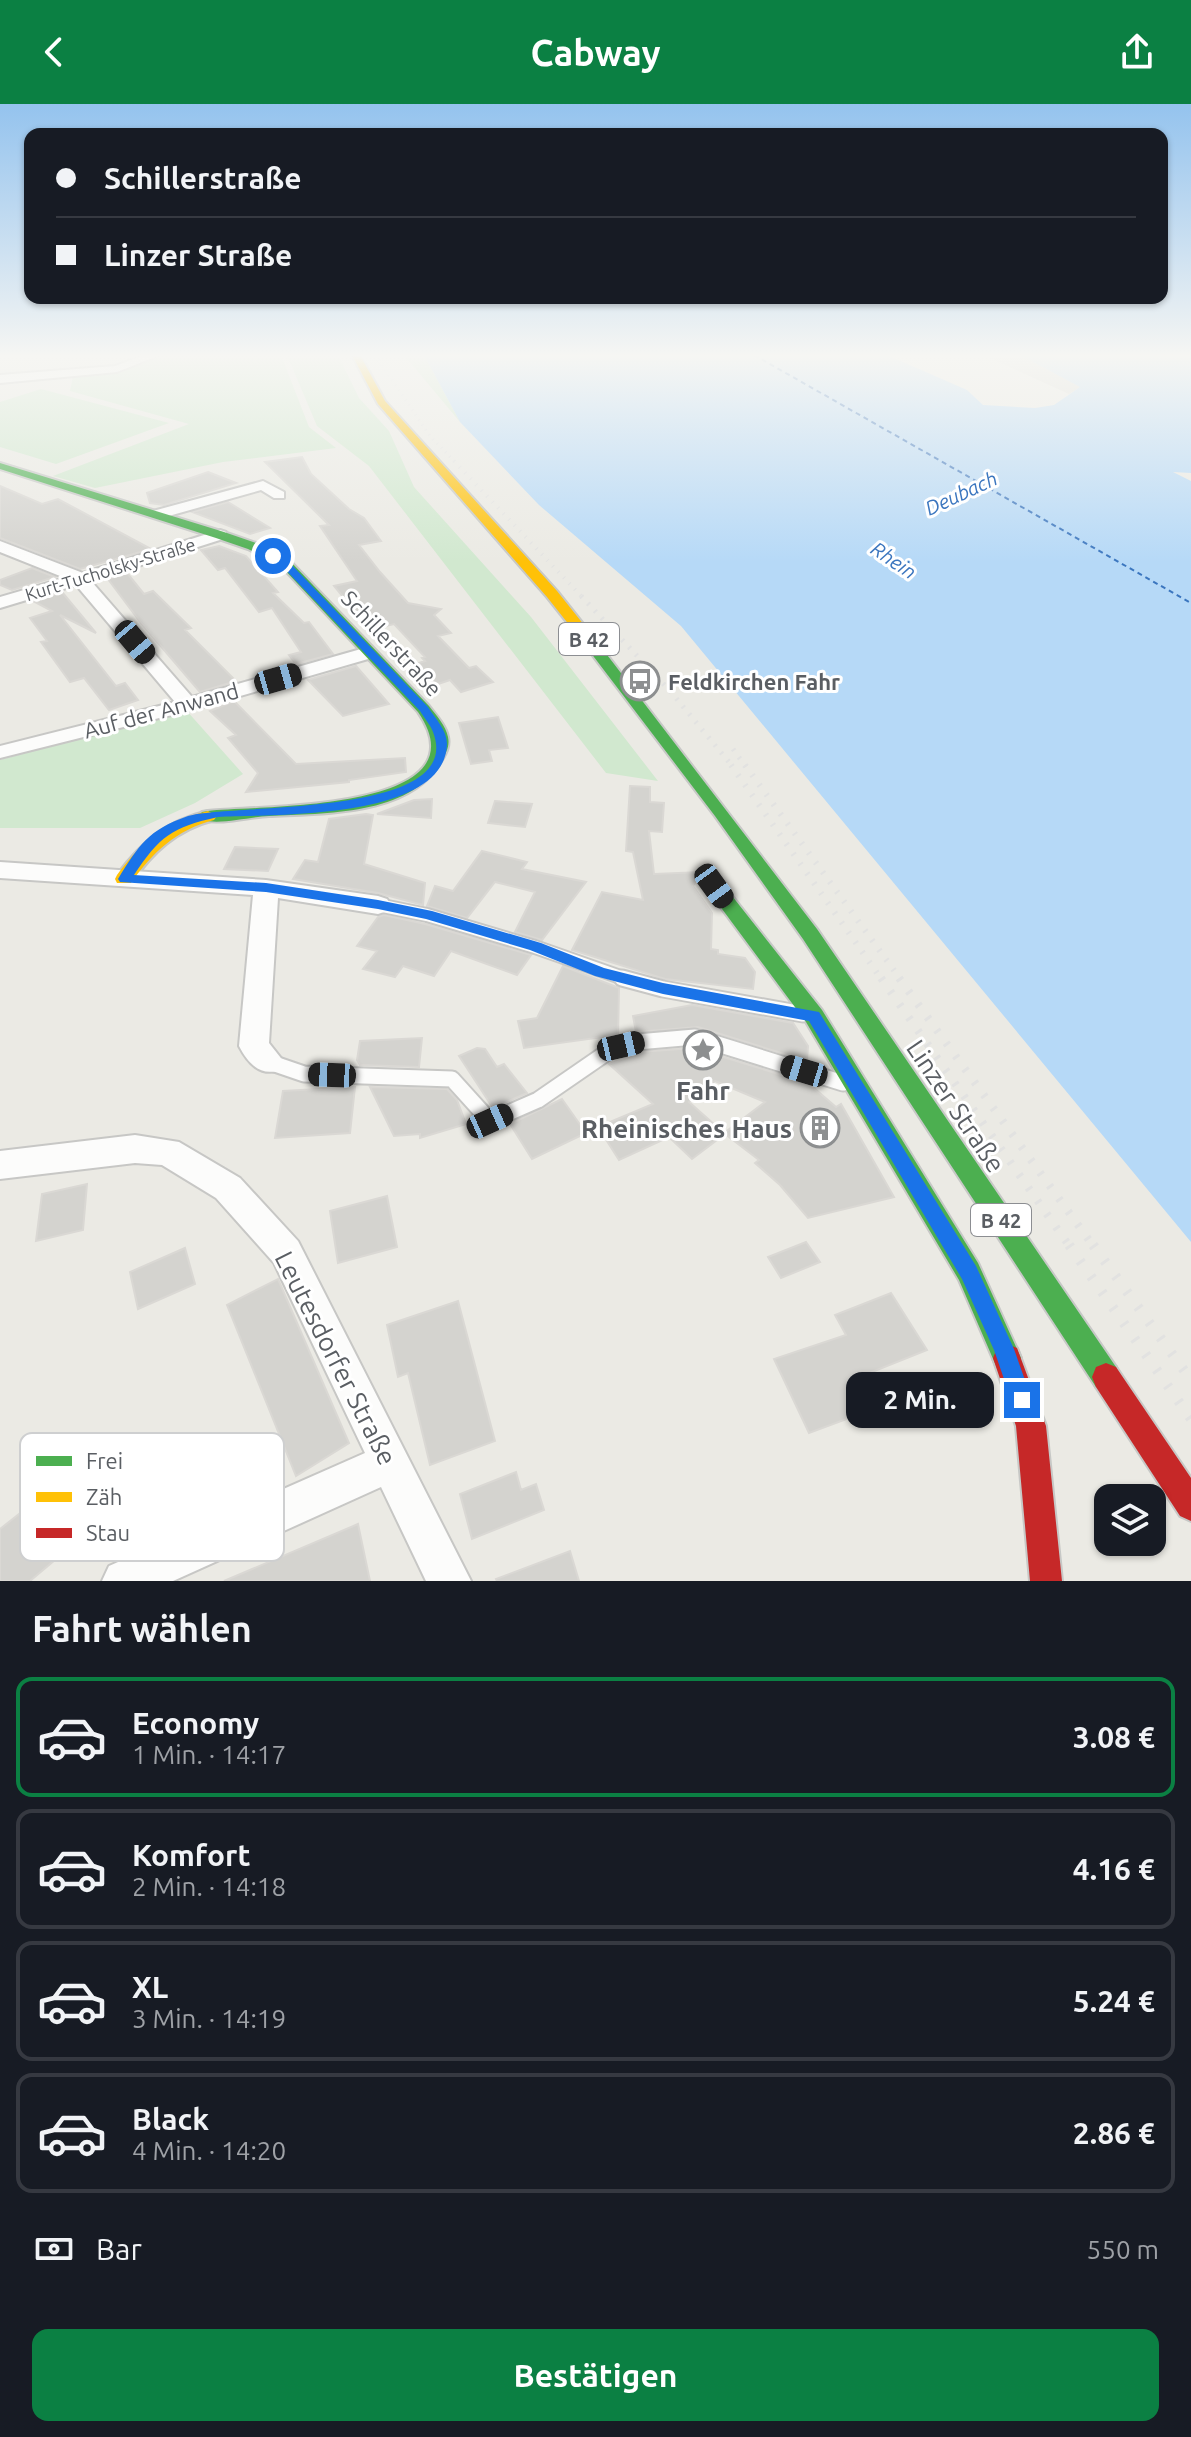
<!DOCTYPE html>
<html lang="de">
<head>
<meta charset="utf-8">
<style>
  :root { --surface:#171b24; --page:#20242c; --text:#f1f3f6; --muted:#9ea1a6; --line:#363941; --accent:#0b8043 }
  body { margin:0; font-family:Ubuntu,sans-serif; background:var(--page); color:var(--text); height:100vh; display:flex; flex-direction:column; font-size:30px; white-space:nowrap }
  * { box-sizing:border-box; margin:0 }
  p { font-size:26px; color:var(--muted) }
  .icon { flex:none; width:44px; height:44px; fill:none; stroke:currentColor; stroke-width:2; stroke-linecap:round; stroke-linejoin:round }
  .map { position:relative; height:1477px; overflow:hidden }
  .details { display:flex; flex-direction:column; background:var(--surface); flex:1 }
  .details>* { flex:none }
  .top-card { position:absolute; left:24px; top:24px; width:1144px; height:176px; border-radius:16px; box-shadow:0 2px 6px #0004; display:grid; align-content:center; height:176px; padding:0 32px; background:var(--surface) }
  .tools { position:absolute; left:1094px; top:1380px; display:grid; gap:16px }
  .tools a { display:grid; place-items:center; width:72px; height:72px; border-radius:16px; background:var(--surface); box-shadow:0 2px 6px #0004; font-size:40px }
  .end { position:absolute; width:36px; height:36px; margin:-18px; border:10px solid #1a73e8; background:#fff; box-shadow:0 0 0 4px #fff }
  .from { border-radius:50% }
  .bubble { position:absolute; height:56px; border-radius:16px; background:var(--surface); box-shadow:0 2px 6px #0004; font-size:26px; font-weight:700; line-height:56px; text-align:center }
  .car { position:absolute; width:24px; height:48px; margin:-24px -12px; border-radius:10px; box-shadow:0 0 6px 2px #0007; background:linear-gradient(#222 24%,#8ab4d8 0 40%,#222 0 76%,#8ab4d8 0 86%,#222 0) }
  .top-card b { display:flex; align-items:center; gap:28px; height:76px; font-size:30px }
  .top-card b+b { border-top:2px solid var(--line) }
  .top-card i { width:20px; height:20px; background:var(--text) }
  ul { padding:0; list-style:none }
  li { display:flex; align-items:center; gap:24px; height:120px; margin:0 16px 12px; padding:0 16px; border:4px solid var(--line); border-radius:16px }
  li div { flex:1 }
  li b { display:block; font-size:30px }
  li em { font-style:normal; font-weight:700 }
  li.active { border-color:var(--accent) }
  li>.icon { width:72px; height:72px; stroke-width:1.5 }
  h2 { padding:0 32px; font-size:36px; line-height:96px }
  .pay { display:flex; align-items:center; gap:20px; height:88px; padding:0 32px; font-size:30px }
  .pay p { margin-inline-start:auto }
  .button { display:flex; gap:16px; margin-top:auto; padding:16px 32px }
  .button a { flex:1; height:92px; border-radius:16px; background:var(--accent); color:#fff; font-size:32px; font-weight:700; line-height:92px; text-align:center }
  header { display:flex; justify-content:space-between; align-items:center; height:104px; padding:0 32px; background:var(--accent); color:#fff; font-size:36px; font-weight:700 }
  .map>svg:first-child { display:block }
  .industrial { fill:#dcdbd5 }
  .green { fill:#d1e8cf }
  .water { fill:#b6d9f7 }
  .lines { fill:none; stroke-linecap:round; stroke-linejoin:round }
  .ferry { stroke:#3b76bf; stroke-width:2; stroke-dasharray:5 4; stroke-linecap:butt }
  .building { fill:#d4d3cf; stroke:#dad8d4; stroke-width:2; fill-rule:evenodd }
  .lane-far1-casing { stroke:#c7c7c5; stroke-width:16 }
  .lane-casing { stroke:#c7c7c5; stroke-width:19 }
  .street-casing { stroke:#c7c7c5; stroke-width:4 }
  .fast-casing { stroke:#c7c8c6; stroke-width:4 }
  .slow-casing { stroke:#c7c8c6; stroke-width:4 }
  .jam-casing { stroke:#c7c8c6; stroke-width:4 }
  .lane-far1 { stroke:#fcfcfb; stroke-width:12 }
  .lane { stroke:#fcfcfb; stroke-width:15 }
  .street { fill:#fcfcfb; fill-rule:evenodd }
  .fast { fill:#4caf50; fill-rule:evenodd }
  .slow { fill:#ffc107; fill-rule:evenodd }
  .jam { fill:#c62828; fill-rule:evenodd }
  .rail-far5 { stroke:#e2e2e1; stroke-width:3; stroke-dasharray:1 5; stroke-linecap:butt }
  .rail-far4 { stroke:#e2e2e1; stroke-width:4; stroke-dasharray:1 7; stroke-linecap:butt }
  .rail-far3 { stroke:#e2e2e1; stroke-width:5; stroke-dasharray:2 8; stroke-linecap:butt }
  .rail-far2 { stroke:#e2e2e1; stroke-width:6; stroke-dasharray:2 10; stroke-linecap:butt }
  .rail-far1 { stroke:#e2e2e1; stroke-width:8; stroke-dasharray:3 13; stroke-linecap:butt }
  .rail { stroke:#e2e2e1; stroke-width:10; stroke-dasharray:3 16; stroke-linecap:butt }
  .route { fill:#1a73e8 }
  .labels { text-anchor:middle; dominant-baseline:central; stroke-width:6; stroke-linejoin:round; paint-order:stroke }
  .far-street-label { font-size:18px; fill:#5a5e63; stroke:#fff }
  .far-water-label { font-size:20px; font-style:italic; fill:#3b76bf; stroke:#fff }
  .shield { fill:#fff; stroke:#8c8e92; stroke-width:2 }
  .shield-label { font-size:20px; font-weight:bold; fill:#5a5e63 }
  .street-label { font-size:22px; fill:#5a5e63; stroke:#fff }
  .poi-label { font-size:22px; font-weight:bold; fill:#5a5e63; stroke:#fff; text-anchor:start }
  .near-poi-label { font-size:26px; font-weight:bold; fill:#5a5e63; stroke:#fff }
  .near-street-label { font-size:26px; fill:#5a5e63; stroke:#fff }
  .key { fill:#fff; stroke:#cecfd0; stroke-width:2 }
  .key-label { font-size:22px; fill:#5a5e63 }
</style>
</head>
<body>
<header><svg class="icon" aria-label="back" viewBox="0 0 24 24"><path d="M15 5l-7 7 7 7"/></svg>Cabway<svg class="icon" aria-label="share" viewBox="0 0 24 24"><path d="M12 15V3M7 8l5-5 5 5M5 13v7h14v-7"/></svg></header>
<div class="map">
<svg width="1191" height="1477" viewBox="0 0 1191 1477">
  <rect width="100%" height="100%" fill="#ebeae4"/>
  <path class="industrial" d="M983,251H1020L1081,283L1069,290Z"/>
  <path class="green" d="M165,251H281L309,323L336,344L223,358L95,384L53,372L189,320L70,287L73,272L125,265Z
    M287,251H338L359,294L389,327L414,383L531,513L658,677L606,669L369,362L317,322Z
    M404,251H424L460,318Z
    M41,285L169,319L56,360L0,343V298Z
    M186,606L243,670L195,699L140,724H0V656Z"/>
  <path class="water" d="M424,251H887L967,286L983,301L1035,304L1054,301L1080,283L1020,251H1191V369L1173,368L1191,377V1138L681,522L539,401L460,318Z"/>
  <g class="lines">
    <path class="ferry" d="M754,251L1191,499"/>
  </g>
  <path class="building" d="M302,353L311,370L349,405L364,414L381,437L359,441L380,468L408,499L441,505L434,511L451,529L438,532L469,564L476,562L493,578L461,588L450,576L435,581L416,560L425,557L422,554L425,553L394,520L370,526L334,482L357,477L320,422L329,421L265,358Z
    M208,368L236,379L164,401L150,399L147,389Z
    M0,382L42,400L58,395L151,445L80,465L0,434Z
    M228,398L270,424L250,430L192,408Z
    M219,442L246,452L278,488L273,489L304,519L309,518L333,550L296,560L289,551L301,548L272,504L259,508L225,464L218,466L201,446Z
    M32,464L55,473L12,486L0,481V476Z
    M127,469L144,490L153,487L191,524L185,526L236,577L200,588L141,519L108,475Z
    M62,488L96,529L60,511L116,582L125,579L138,596L109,606L84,574L70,578L41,538L47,537L30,514L52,507L33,497Z
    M356,562L389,600L343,612L308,576Z
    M234,597L296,660L405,654L406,668L349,676V678L246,688L258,669L228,634L236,631L210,607Z
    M498,613L508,644L489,646L492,657L471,660L459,619Z
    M630,682L650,683V698L664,699L662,728L649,727L654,770L701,768L693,782L712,809L711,845L718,846V850L745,854L755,868L753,885L665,875L572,846L602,788L643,796L633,748L626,747Z
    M432,695L431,714L377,710L414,696Z
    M495,697L532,700L525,723L488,719Z
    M366,710L373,711L364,760L425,779L423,801L378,789L293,775L305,756L318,758L329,715Z
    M235,743L278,745L268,767L224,765Z
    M482,747L527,758L522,765L586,778L542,836L515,828L535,788L495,778L467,814L427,802L435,782L453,787Z
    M384,811L425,820L531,851L517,871L451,847L434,872L403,862L395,873L363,865L377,847L357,842L378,813Z
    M563,862L619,884L618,931L524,944L518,917L537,914Z
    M692,901L793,919L808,942L807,957L698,923L636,928L633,912Z
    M422,934L419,963L360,961L357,956L360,937Z
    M477,944L485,945L497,963L504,960L527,989L493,1004L459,952Z
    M694,944L808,979L836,1003L841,1000L894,1093L808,1114L780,1081L755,1059L759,1056L725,1030L692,1055L669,1033L619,1056L598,1023L653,1000L609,960L639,948ZM715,977L765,998L724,1029L689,998Z
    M355,983L350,1029L275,1034L283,987Z
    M370,983L447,985L457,996L466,1020L420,1034V1030L394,1032Z
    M562,995L586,1029L532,1055L510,1020Z
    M87,1080L83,1126L36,1137L42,1090Z
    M387,1092L397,1143L338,1159L330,1107Z
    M806,1138L820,1158L781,1174L768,1153Z
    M185,1144L195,1180L138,1205L130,1168Z
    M278,1175L349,1339L296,1372L227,1201Z
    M891,1189L927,1246L867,1270L856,1271L871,1306L809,1329L774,1255L846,1231L835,1211Z
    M458,1197L495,1337L430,1361L408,1269L398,1273L387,1221Z
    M516,1368L521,1386L536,1380L544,1406L472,1435L460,1390Z
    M57,1380L87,1429L30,1477H0V1425Z
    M358,1420L370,1477H224Z
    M570,1447L579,1477H497L496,1475Z"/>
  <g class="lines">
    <g class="lane-far1-casing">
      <path id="lane-far1" d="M378,801L427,811L535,843L629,876"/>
    </g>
    <g class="lane-casing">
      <path id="lane" d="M622,874L663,885L803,910
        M269,958L304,970L452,975L490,1017L538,996L612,945L637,938L695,933L843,979"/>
    </g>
    <g class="street-casing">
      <path id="street" d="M144,251H160L117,268L0,279V271L115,262Z
        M263,377L284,388V394H274L261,386L158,415L150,410L153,407Z
        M220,426L226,428V434L91,477L192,593L368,543L377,549L375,553L195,605L0,654V642L175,598L76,481L0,504V493L65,474L0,448V437L83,469Z
        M0,758L266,776L378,792L387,795L391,801L387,807L378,810L278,794L269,939L284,958L280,966C260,973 248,959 239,942L253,791L0,774Z
        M135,1031L179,1038L240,1074L298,1137L471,1477H426L381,1383L173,1477H102L109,1462L365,1349L274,1159L216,1094L162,1061L135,1059L0,1075V1047Z"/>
    </g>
    <g class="fast-casing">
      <path id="fast" d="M0,359L224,428L256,439L289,456L429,602C436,611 446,622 448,633C450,642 446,649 442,656C411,712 326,709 269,712C249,713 221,721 202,716L199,712L202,708L208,707C257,701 488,709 418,608L281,462L248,445L216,434L0,365Z
        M583,525L588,526L817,825L1116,1263L1120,1273L1116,1283L1106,1287L1096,1283L803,835L715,712L578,532L576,529Z
        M714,776L721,778L822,906L978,1159L1021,1254L1017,1264L1007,1268L997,1264L959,1176L806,918L705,782Z"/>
    </g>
    <g class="slow-casing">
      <path id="slow" d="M352,251H360L385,297L557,487L588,526V532H578L547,493L378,300Z
        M208,707L217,712L214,716C176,726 153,748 131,779H117L115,775L117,771C142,737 167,717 208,707Z"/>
    </g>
    <g class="jam-casing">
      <path id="jam" d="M1007,1240L1017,1244L1046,1322L1062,1477H1030L1016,1322L993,1254L997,1244Z
        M1106,1259L1116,1263L1191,1374V1417L1180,1412L1096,1283L1092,1273L1096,1263Z"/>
    </g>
    <use href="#lane-far1" class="lane-far1"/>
    <use href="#lane" class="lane"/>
    <use href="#street" class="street"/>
    <use href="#fast" class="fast"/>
    <use href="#slow" class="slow"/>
    <use href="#jam" class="jam"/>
    <path class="rail-far5" d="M375,251L430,332L456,359"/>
    <path class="rail-far4" d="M454,357L583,494"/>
    <path class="rail-far3" d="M581,492L671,588L733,663
      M733,645L746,663"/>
    <path class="rail-far2" d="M731,661L882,876
      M745,661L901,876"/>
    <path class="rail-far1" d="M881,874L1070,1143
      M899,874L1094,1143"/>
    <path class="rail" d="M1069,1141L1191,1315
      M1093,1141L1191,1276"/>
  </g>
  <linearGradient id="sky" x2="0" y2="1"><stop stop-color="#94c3ee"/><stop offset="0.55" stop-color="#f6f6f3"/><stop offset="1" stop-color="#f6f6f3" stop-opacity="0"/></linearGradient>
  <rect width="1191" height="458" fill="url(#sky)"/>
  <path class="route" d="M270,451L288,457L428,603C435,614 447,626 447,640C445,717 270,710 218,713C172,723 159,733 134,771L266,779L378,796L432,807L541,839L604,864L663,879L819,908L976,1162L1014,1245L1032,1296L1029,1304L1022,1307L1014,1304L994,1246L962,1175L809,917L663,890L595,872L530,846L426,815L378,805L266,788L120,778L118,775C139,741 148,726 188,712C228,699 467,715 433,628C430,620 424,614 420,607L281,461L270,454Z"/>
  <defs>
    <g id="bus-ring" transform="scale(2)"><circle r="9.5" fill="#fff" stroke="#8d8f90" stroke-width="1.5"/><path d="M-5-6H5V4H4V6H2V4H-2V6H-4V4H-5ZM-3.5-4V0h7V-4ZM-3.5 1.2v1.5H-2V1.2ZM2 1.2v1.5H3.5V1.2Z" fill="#8d8f90"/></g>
    <g id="sight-ring" transform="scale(2)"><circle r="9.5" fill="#fff" stroke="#8d8f90" stroke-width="1.5"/><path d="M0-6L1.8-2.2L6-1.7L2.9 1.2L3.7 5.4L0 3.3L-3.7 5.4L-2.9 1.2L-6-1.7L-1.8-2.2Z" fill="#8d8f90"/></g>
    <g id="building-ring" transform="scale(2)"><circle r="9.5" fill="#fff" stroke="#8d8f90" stroke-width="1.5"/><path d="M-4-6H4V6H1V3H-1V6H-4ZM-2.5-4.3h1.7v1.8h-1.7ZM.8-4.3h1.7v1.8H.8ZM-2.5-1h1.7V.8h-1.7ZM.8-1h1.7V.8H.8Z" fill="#8d8f90"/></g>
  </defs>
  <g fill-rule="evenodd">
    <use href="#bus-ring" x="640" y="577"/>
    <use href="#sight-ring" x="703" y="946"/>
    <use href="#building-ring" x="820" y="1024"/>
  </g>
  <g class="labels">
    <g class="far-street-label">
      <text transform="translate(110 465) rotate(-17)">Kurt-Tucholsky-Straße</text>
    </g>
    <g class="far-water-label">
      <text transform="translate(961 389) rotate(-25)">Deubach</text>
      <text transform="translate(894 456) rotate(34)">Rhein</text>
    </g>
    <g class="shield">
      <rect x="559" y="519" width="60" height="32" rx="6"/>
      <rect x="971" y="1100" width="60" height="32" rx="6"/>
    </g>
    <g class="shield-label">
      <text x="589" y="535">B 42</text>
      <text x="1001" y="1116">B 42</text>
    </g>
    <g class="street-label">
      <text transform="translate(392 539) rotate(47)">Schillerstraße</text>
      <text transform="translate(161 606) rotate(-15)">Auf der Anwand</text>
    </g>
    <g class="poi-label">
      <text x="668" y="577">Feldkirchen Fahr</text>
    </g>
    <g class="near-poi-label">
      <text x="703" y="986">Fahr</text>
      <text x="792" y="1024" text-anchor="end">Rheinisches Haus</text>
    </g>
    <g class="near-street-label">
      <text transform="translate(956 1002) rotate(56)">Linzer Straße</text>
      <text transform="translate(336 1254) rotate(63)">Leutesdorfer Straße</text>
    </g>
  </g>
  <rect x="20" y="1329" width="264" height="128" rx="12" class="key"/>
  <rect x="36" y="1352" width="36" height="10" fill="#4caf50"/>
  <rect x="36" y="1388" width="36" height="10" fill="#ffc107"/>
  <rect x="36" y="1424" width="36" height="10" fill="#c62828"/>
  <g class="key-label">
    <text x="86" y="1365">Frei</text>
    <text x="86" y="1401">Zäh</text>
    <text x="86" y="1437">Stau</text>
  </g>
</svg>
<div class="tools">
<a><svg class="icon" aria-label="layers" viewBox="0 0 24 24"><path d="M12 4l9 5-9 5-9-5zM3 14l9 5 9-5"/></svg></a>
</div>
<i class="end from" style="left:273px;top:452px"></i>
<i class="end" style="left:1022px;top:1296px"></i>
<div class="bubble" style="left:846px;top:1268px;width:148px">2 Min.</div>
<i class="car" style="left:135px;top:538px;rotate:140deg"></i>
<i class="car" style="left:278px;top:575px;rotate:74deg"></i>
<i class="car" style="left:714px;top:782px;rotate:144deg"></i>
<i class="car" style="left:621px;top:942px;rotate:77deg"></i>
<i class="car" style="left:804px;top:967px;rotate:287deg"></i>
<i class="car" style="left:332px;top:971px;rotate:272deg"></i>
<i class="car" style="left:490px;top:1017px;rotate:66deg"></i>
<div class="top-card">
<b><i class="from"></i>Schillerstraße</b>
<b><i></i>Linzer Straße</b>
</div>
</div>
<section class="details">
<h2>Fahrt wählen</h2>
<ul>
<li class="active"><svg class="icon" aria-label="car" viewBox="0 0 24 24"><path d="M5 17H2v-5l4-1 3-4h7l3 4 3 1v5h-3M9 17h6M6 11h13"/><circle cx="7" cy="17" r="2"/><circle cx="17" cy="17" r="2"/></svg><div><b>Economy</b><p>1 Min. · 14:17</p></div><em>3.08 €</em></li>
<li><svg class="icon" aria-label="car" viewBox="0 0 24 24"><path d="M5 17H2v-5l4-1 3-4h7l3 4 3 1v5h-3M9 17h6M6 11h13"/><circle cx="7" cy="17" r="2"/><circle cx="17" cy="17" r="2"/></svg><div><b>Komfort</b><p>2 Min. · 14:18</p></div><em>4.16 €</em></li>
<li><svg class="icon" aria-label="car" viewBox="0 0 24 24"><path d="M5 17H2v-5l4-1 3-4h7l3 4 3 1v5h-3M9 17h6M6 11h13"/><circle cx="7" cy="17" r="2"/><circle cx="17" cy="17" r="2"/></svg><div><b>XL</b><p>3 Min. · 14:19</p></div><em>5.24 €</em></li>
<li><svg class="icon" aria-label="car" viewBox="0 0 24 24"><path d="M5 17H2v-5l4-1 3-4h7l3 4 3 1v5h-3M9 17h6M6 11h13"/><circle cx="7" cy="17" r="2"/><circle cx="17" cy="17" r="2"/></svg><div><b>Black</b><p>4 Min. · 14:20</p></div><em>2.86 €</em></li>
</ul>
<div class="pay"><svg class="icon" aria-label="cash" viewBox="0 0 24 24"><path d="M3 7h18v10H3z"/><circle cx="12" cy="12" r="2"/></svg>Bar<p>550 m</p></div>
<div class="button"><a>Bestätigen</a></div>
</section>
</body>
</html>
